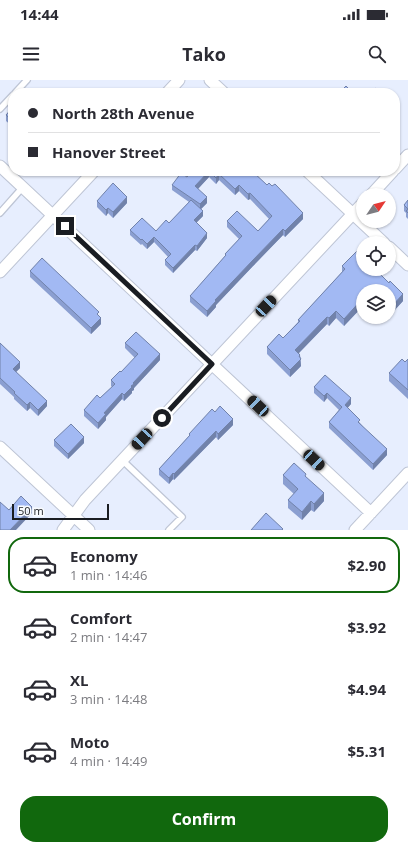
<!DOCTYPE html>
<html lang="en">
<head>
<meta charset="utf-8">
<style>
  :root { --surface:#fff; --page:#f7f7f7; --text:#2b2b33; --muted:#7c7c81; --line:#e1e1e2; --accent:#11680d }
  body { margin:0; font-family:"Open Sans",sans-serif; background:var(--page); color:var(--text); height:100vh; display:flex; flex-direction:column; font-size:15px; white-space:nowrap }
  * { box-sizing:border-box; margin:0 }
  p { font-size:13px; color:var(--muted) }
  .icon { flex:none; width:22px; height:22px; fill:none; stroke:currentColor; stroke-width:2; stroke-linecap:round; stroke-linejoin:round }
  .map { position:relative; height:450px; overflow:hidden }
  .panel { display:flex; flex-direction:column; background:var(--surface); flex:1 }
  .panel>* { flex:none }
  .guide { position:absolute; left:8px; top:8px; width:392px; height:88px; border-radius:16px; box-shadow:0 1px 3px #0004; display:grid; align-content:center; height:88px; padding:0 20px; background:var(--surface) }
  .needle { width:26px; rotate:55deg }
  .controls { position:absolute; left:356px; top:108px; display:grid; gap:8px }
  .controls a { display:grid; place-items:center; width:40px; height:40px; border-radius:50%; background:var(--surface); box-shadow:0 1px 3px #0004; font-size:20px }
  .scale { position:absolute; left:12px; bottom:10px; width:97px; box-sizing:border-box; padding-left:4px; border:2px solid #1a1d22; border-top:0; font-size:11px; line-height:14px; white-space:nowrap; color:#1a1d22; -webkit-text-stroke:3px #f9fbfe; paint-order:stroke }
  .end { position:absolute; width:18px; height:18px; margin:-9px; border:5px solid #1a1d22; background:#fff; box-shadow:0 0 0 2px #fff }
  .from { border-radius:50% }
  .car { position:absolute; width:12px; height:24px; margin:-12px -6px; border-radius:5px; box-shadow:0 0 3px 1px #0007; background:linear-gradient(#222 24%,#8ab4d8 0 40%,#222 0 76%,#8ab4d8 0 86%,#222 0) }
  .guide b { display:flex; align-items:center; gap:14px; height:38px; font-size:15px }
  .guide b+b { border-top:1px solid var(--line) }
  .guide i { width:10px; height:10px; background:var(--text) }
  ul { padding:7px 0 0; list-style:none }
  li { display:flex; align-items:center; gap:12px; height:56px; margin:0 8px 6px; padding:0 12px; border:2px solid transparent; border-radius:16px }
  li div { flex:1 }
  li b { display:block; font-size:15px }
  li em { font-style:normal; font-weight:700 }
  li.active { border-color:var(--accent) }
  li>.icon { width:36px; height:36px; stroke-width:1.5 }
  .action { display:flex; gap:8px; margin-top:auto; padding:8px 20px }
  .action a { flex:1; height:46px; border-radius:16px; background:var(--accent); color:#fff; font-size:16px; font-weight:700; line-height:46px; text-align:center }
  .status { display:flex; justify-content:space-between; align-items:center; height:28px; padding:0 20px; background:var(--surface); direction:ltr }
  .status svg { height:11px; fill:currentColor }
  header { display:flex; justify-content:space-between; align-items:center; height:52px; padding:0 20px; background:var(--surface); font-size:18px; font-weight:700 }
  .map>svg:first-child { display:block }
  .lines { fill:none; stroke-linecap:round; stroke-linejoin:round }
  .lane-casing { stroke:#bec5d5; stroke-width:8 }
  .street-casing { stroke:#bec5d5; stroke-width:13 }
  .lane { stroke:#fff; stroke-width:5.5 }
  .street { stroke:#fff; stroke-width:11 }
  .wall { fill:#8b9fd1 }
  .shaded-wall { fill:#7182aa }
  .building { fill:#a2b9f3; stroke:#7182aa }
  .route { stroke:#1a1d22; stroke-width:5 }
</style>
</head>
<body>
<div class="status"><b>14:44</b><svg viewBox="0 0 49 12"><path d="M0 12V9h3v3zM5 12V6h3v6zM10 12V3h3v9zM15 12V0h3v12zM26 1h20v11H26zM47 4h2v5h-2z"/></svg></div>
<header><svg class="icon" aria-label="menu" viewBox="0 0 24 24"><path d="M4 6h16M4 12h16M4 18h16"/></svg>Tako<svg class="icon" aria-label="search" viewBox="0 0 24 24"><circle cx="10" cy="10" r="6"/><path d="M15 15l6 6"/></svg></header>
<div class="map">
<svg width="408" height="450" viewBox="0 0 408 450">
  <rect width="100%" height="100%" fill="#e7eefe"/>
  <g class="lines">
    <g class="lane-casing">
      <path id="lane" d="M15,13L27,0
        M0,29L13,15
        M0,133L23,107
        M122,380L182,437L169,450"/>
    </g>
    <g class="street-casing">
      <path id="street" d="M210,0L224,13
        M167,13L179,0
        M0,86L371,433
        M395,89L408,75
        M307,91L384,163
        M371,115L393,91
        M389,167L408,185
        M0,192L94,91
        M0,367L89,450
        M63,450L85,420L363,123
        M355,450L408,393"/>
    </g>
    <use href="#lane" class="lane"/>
    <use href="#street" class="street"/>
  </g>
  <path class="wall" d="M13,27V47L6,41V35Z
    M192,91H254L253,92L303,139L285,157L283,155L253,186L216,225V227L207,237L190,222V216L225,176V174L239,159L227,147V141L258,151L269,139L250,119L248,120L239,111L235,115L219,100L216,104L209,97L198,109L207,123L201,129L203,136L196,143L207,158L197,171L195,170L173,193L165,185V180L168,177L154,162L147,169L142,164L141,165L130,155V150L156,151L169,143L189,122L172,110V105L187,97Z
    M408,120V139L406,137V133L404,131V125Z
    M97,121L127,123L113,138L108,133L106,136L97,127Z
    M357,171L363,177V189H375L389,203L390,201L403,214V221L392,233L389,230V211H363V226L344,246L336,238L329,246L327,244L299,273L300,275L301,286L290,297L267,274V267L279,254L283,258L298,242V240L342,192V186Z
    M30,191L99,236L101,244L91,254L30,197Z
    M0,263L20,288L16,292L47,326L38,336L30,328L27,331L14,319V317L0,304Z
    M125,263L160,280L134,308V310L132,311V313L124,321L122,319L106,337V340L98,349L84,336V330L100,318L112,307L111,306V300L121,292L135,278L125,268Z
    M408,279V319L389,301V293L405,282Z
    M314,307L351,324L347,328L360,343L387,375L373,390L329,348V342L339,330L327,318L324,322L314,313Z
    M215,332L233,345L218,360L216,357L174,400L173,399L169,404L159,395V389L189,356V354Z
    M54,360L84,363L68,379L54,366Z
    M283,395L306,397L324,421L314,432L311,430L302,440L288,428V420L294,414L283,404Z"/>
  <path class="shaded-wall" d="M396,26V32L395,34V28Z
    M209,91V97L195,112V106Z
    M219,94V100L216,104V98Z
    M239,105V111L235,115V109Z
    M250,113V119L248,120V114Z
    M127,117V123L113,138V132Z
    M207,117V123L200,130V124Z
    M108,128V133L106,136V130Z
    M203,131V136L194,145V140Z
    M303,133V139L285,157V151Z
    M283,149V155L253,186L216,225V227L207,237V231L215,220L253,180Z
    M207,153V158L197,171V166Z
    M154,157V162L147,169V164Z
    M195,165V170L173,193V188Z
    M403,214V221L392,233V226Z
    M363,218V226L344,246V239Z
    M336,231V238L329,246V238Z
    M327,237V244L295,277V270Z
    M101,238V244L91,254V248Z
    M160,274V280L134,308V310L132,311V313L124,321V315L131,306L133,303Z
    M300,275L301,286L290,297V290Z
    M20,282V288L13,295V289Z
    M122,313V319L106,337V340L98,349V343L104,333Z
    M327,313V318L324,322V316Z
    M351,318V324L345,331V325Z
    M47,321V326L38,336V330Z
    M30,322V328L27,331V325Z
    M233,339V345L218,360V354Z
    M216,351V357L174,400V394Z
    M84,357V363L68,379V374Z
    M387,369V375L373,390V384Z
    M173,393V399L169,404V398Z
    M324,413V421L314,432V424Z
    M311,421V430L302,440V432Z
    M32,427V433L16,450H10Z"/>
  <path class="building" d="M346,6L353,13H339Z
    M375,8L381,13H371Z
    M13,27V41L6,35Z
    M192,91H252L267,105L269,103L272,106L275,104L303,133L285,151L283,149L253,180L215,220L216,221L207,231L190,216L226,175L225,174L242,156L227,141L237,131L258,151L272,136L250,113L248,114L239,105L235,109L219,94L216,98L209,91L195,106L207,117L200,124L172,105L181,93L187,97Z
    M113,103L127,117L113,132L108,128L106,130L97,121Z
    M191,120L203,131L194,140L207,153L197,166L195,165L173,188L165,180L171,174L154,157L147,164L142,159L141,160L130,150L142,138L156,151L166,140L169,143Z
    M408,120V133L406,131L408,129L404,125Z
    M357,171L363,177V189H375L389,203L390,201L403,214L392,226L389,223V211H363V218L344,239L336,231L329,238L327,237L295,270L300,275L299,276L301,279L290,290L267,267L279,254L283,258L300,241L298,240L345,189L342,186Z
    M42,178L99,232L97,234L101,238L91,248L30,191Z
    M136,252L160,274L133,303L134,304L131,306L132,307L124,315L122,313L104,333L106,334L98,343L84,330L97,315L100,318L115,304L111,300L120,291L121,292L138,274L125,263Z
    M0,263L20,282L13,289L47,321L38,330L30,322L27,325L14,313L15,312L0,298Z
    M402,279L405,282L408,279V310L389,293Z
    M325,295L351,318L345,325L360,340L358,342L387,369L373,384L329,342L342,327L327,313L324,316L314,307Z
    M220,326L233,339L218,354L216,351L174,394L173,393L169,398L159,389L190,355L189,354L212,329L215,332Z
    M71,344L84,357L68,374L54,360Z
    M294,383L306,394L305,396L324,413L314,424L311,421L302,432L288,420L298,409L283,395Z
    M21,416L32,427L10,450H0V422L9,430Z
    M266,433L283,449L282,450H251Z"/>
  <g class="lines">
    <path class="route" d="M65,146L212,284L162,338"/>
  </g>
</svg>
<div class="controls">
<a><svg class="needle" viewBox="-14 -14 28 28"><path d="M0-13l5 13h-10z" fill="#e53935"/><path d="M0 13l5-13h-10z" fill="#7c7c81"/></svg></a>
<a><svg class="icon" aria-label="locate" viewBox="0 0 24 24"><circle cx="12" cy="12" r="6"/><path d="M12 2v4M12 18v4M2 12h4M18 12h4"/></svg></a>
<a><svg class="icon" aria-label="layers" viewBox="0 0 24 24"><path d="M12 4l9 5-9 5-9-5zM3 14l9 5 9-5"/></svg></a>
</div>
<div class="scale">50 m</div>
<i class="end from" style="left:162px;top:338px"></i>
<i class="end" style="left:65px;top:146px"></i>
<i class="car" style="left:266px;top:226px;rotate:43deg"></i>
<i class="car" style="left:258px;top:326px;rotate:313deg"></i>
<i class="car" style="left:142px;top:359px;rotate:223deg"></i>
<i class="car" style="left:314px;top:380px;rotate:133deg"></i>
<div class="guide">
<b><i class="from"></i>North 28th Avenue</b>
<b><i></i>Hanover Street</b>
</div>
</div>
<section class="panel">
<ul>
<li class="active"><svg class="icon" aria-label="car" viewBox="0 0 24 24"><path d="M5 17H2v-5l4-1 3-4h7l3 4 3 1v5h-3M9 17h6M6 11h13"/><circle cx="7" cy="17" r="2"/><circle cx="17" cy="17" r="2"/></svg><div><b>Economy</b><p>1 min · 14:46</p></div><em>$2.90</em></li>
<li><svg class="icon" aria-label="car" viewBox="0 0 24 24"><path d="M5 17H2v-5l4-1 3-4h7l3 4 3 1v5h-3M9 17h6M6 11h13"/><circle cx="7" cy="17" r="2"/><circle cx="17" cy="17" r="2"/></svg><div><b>Comfort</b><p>2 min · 14:47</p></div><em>$3.92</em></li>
<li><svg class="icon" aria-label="car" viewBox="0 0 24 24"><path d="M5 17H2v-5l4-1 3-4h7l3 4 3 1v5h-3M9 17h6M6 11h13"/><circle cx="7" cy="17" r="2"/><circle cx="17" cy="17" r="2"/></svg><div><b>XL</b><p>3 min · 14:48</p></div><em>$4.94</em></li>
<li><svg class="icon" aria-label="car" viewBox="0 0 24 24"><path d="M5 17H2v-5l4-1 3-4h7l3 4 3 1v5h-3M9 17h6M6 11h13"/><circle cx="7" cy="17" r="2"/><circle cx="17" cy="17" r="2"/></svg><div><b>Moto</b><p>4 min · 14:49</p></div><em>$5.31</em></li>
</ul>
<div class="action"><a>Confirm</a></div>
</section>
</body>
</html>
